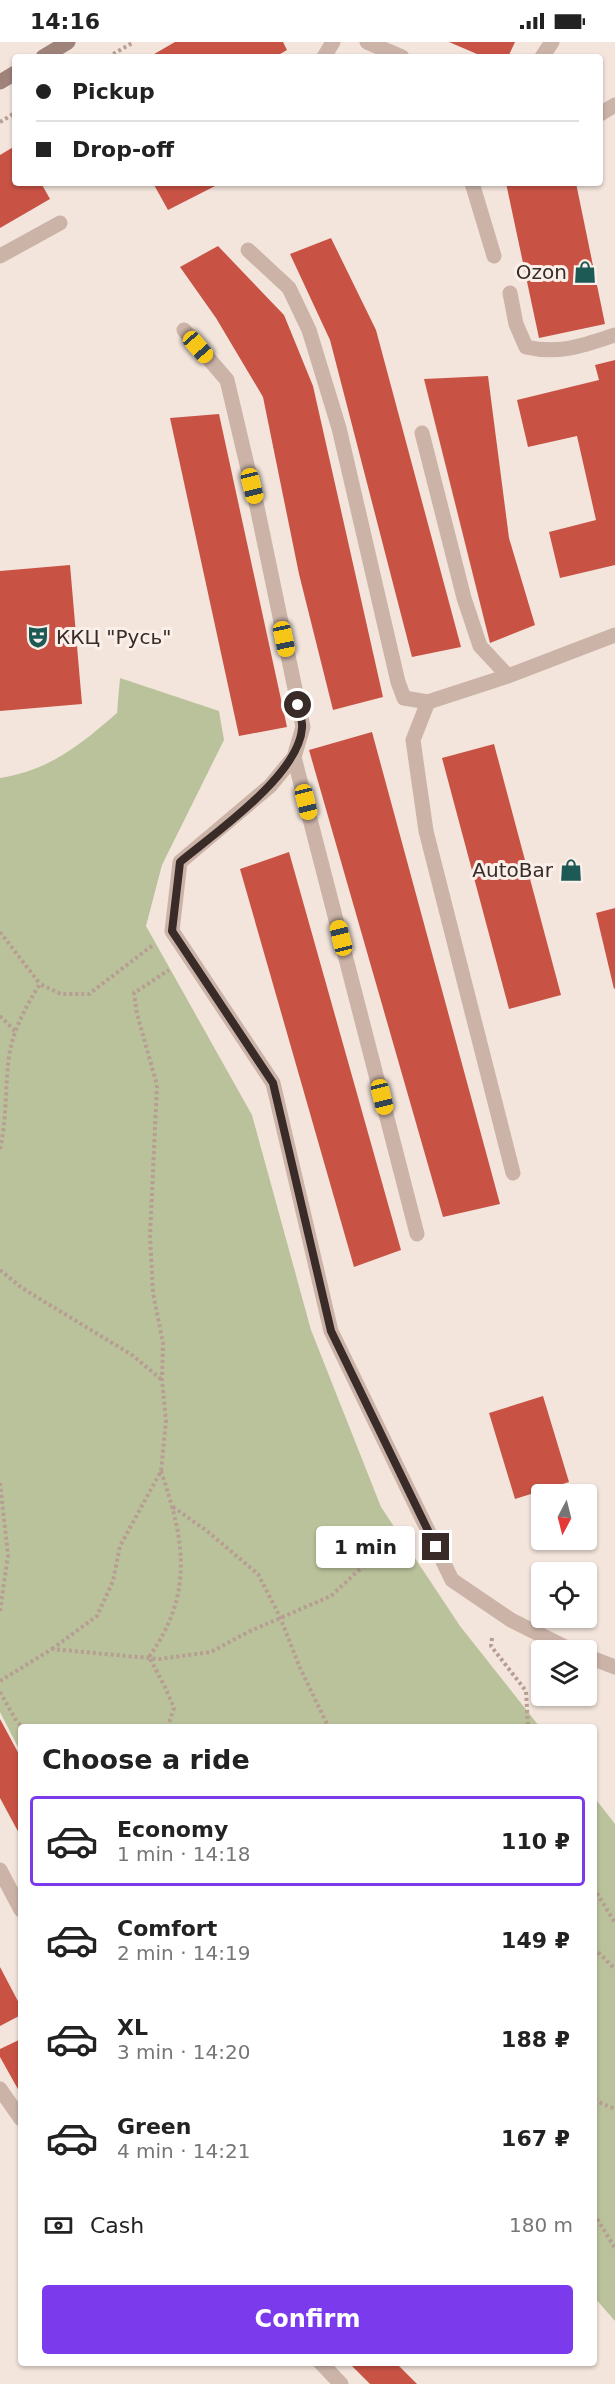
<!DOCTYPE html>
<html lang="en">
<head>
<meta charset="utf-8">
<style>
  :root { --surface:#fff; --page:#f2f2f2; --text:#222; --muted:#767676; --line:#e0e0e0; --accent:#7c3aed }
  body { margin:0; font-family:"DejaVu Sans",sans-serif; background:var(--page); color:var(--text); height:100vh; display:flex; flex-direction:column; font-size:22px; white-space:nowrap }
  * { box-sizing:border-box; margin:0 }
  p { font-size:20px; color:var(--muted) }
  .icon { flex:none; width:33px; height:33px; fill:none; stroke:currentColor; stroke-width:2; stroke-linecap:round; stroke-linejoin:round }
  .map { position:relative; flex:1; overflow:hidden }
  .sheet { position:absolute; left:18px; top:1682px; width:579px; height:642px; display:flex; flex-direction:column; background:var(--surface); border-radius:6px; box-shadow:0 2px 4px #0004 }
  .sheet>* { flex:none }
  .banner { position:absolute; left:12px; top:12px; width:591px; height:132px; border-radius:6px; box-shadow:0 2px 4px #0004; display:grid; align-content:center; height:132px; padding:0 24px; background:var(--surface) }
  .needle { width:39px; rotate:187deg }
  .controls { position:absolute; left:531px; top:1442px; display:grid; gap:12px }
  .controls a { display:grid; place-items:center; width:66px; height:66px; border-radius:6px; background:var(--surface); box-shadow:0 2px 4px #0004; font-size:30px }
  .end { position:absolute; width:27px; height:27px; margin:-14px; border:8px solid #382b28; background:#fff; box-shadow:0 0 0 3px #fff }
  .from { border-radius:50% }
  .bubble { position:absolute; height:42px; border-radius:6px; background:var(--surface); box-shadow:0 2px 4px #0004; font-size:20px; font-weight:700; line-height:42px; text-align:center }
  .car { position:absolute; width:18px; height:36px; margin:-18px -9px; border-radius:8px; box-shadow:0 0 4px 2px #0007; background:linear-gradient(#f5c518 24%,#345 0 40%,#f5c518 0 76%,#345 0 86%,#f5c518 0) }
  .banner b { display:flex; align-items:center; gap:21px; height:57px; font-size:22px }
  .banner b+b { border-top:2px solid var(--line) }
  .banner i { width:15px; height:15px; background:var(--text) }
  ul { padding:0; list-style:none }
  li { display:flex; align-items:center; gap:18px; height:90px; margin:0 12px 9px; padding:0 12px; border:3px solid transparent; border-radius:6px }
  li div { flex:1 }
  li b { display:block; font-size:22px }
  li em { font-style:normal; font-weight:700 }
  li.selected { border-color:var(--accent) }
  li>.icon { width:54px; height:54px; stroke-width:1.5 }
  h2 { padding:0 24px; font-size:27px; line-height:72px }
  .pay { display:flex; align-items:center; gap:15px; height:66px; padding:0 24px; font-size:22px }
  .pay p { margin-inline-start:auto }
  .button { display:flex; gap:12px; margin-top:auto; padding:12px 24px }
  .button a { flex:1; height:69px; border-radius:6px; background:var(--accent); color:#fff; font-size:24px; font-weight:700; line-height:69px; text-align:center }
  .status { display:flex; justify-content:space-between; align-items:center; height:42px; padding:0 30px; background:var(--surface); direction:ltr }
  .status svg { height:16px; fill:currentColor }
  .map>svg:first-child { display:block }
  .green { fill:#bac29c }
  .building { fill:#c85345 }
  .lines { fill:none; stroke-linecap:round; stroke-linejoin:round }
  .path { stroke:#b79d92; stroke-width:4; stroke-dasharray:3 3; stroke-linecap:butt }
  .service { stroke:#cbb3a8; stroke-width:15 }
  .secondary { stroke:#9f8279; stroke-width:15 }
  .route { stroke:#382b28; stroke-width:8 }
  .labels { text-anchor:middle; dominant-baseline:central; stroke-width:6; stroke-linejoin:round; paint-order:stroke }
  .poi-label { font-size:20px; fill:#382b28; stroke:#faf0e9; text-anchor:end }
</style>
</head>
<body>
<div class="status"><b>14:16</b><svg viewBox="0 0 49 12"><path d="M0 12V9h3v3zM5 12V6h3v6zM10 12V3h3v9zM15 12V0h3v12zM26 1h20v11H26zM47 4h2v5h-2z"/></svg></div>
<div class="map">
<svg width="615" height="2342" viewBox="0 0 615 2342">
  <rect width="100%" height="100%" fill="#f3e5dc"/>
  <path class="green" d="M120,636L219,669L224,698L162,823L146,884L252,1073L311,1288L381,1465L460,1584L539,1684H21V1711L0,1670V736C50,728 80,703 117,671Z
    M594,1755L615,1782V2279L594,2255Z"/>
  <path class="building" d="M175,0H283L287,8L275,15H149Z
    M449,0H515L508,15H484Z
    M15,104V141H41L50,157L0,186V113Z
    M153,141H221L168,168Z
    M506,141H576L605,282L539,296Z
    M331,196L376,288L461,605L412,615L330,298L290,212Z
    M218,204L284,273L313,344L383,655L333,668L299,532L263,355L216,276L180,225Z
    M615,318V523L560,536L549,490L596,478L577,394L528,405L517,358L599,338L595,323Z
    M488,334L509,496L535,583L490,601L424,337Z
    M219,372L287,685L239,694L170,376Z
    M70,523L82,662L0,669V529Z
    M372,690L500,1162L443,1175L309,708Z
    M494,702L561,953L509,967L442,716Z
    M289,810L401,1208L354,1225L240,827Z
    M615,866V946L614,947L596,871Z
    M543,1354L569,1440L515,1457L489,1371Z
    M0,1677L21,1716V1795L0,1756Z
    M0,1925L21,1965V1973L0,1984Z
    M21,1997V2048L19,2049L0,2015V2007Z
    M348,2320H395L417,2342H370Z"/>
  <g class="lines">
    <path class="path" d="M108,15L134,0
      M0,80L15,71
      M0,890L40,942
      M0,974L16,990
      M0,1107C7,1076 5,1045 9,1014C13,988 26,964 40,942L61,952H89L153,903
      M0,1228L22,1246L132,1313L162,1338
      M161,1429C185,1500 194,1551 149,1615L165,1645L174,1666L168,1684
      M0,1441L8,1513L0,1569
      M173,1465L207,1489L258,1532L280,1575L300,1626L328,1684
      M492,1596L491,1604L526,1649L528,1684
      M52,1607L97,1574L113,1539L120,1504L161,1429L166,1379L162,1338L163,1301L153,1251L150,1194L157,1043L137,972L134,951L169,928
      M0,1639L52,1607L159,1617L211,1610L248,1590L331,1554L401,1489
      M0,1650L17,1680L22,1684
      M594,1846L615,1881
      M594,1906L615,1927
      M594,2058L615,2067
      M594,2172L615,2206"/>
    <path class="service" d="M367,0L402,15
      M324,15L333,0
      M542,15L552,0
      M600,72L615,63
      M472,141L494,214
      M248,208L289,246L309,288L339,386L398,640L404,656L428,660L508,634L615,593
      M0,214L60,181
      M510,251L516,282L526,305C560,313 583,303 615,293
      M184,288L227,338L257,465L303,685L294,715L270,744L180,820L172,889L273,1041L331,1289L452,1538L511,1578L571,1608
      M422,391L464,556L480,604L508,634
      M428,660L413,698L426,789L513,1131
      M294,715L417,1192
      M586,1614L615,1625
      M0,1828L21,1868
      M0,2047L21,2077
      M320,2320L341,2342"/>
    <path class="secondary" d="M43,15L68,0
      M0,40L15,31"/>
  </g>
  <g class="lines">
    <path class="route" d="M298,663C299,670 303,679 302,686C299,733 215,791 180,820L172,889L273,1041L331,1289L436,1505"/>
  </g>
  <defs>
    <g id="shop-bare" transform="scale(1.8)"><path d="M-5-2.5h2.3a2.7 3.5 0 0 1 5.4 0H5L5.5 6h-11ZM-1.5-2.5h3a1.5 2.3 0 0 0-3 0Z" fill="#1d5a56" stroke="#faf0e9" stroke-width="2.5" paint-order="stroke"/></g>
    <g id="theatre-bare" transform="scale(1.8)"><path d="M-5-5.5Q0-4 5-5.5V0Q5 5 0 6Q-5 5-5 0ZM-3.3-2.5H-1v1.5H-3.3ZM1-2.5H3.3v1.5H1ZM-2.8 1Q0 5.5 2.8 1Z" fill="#1d5a56" stroke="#faf0e9" stroke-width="2.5" paint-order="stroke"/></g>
  </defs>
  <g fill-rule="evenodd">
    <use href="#shop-bare" x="585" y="230"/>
    <use href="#theatre-bare" x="38" y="595"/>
    <use href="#shop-bare" x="571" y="828"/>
  </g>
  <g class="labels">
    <g class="poi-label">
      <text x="567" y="230">Ozon</text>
      <text x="56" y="595" text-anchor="start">ККЦ "Русь"</text>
      <text x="553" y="828">AutoBar</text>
    </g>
  </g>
</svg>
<div class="controls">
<a><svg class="needle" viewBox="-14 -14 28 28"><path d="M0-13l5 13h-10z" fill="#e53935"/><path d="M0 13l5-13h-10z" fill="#767676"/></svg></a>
<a><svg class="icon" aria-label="locate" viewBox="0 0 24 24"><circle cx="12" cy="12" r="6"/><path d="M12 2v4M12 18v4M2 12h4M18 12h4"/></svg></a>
<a><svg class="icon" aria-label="layers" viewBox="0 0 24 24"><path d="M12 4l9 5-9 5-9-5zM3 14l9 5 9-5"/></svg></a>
</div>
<i class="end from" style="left:298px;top:663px"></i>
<i class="end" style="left:436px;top:1505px"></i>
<div class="bubble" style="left:316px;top:1484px;width:99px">1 min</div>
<i class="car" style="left:198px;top:305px;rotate:139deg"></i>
<i class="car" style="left:252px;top:444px;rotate:166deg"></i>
<i class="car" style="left:284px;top:597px;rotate:168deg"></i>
<i class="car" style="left:306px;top:760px;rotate:166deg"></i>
<i class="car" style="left:341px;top:896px;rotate:346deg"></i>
<i class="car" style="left:382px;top:1055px;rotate:166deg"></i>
<div class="banner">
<b><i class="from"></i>Pickup</b>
<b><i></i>Drop-off</b>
</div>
<section class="sheet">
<h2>Choose a ride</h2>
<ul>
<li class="selected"><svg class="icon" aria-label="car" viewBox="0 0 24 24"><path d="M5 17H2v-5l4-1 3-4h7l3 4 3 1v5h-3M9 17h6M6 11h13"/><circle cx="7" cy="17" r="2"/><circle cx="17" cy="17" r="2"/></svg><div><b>Economy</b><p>1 min · 14:18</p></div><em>110 ₽</em></li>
<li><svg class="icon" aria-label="car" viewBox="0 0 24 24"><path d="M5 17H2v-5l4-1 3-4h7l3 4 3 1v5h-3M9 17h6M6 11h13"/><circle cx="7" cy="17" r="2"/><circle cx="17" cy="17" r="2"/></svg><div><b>Comfort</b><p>2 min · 14:19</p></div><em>149 ₽</em></li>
<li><svg class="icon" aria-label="car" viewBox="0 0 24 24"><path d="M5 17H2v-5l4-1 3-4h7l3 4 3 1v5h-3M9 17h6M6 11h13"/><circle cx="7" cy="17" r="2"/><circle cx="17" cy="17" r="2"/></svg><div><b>XL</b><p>3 min · 14:20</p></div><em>188 ₽</em></li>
<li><svg class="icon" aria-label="car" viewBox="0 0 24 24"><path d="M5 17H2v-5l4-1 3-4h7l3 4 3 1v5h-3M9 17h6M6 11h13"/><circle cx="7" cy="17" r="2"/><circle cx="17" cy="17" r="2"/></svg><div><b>Green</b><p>4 min · 14:21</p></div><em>167 ₽</em></li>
</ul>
<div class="pay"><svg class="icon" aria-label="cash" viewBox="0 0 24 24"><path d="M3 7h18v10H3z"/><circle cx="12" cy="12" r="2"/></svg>Cash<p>180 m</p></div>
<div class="button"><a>Confirm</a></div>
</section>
</div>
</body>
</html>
